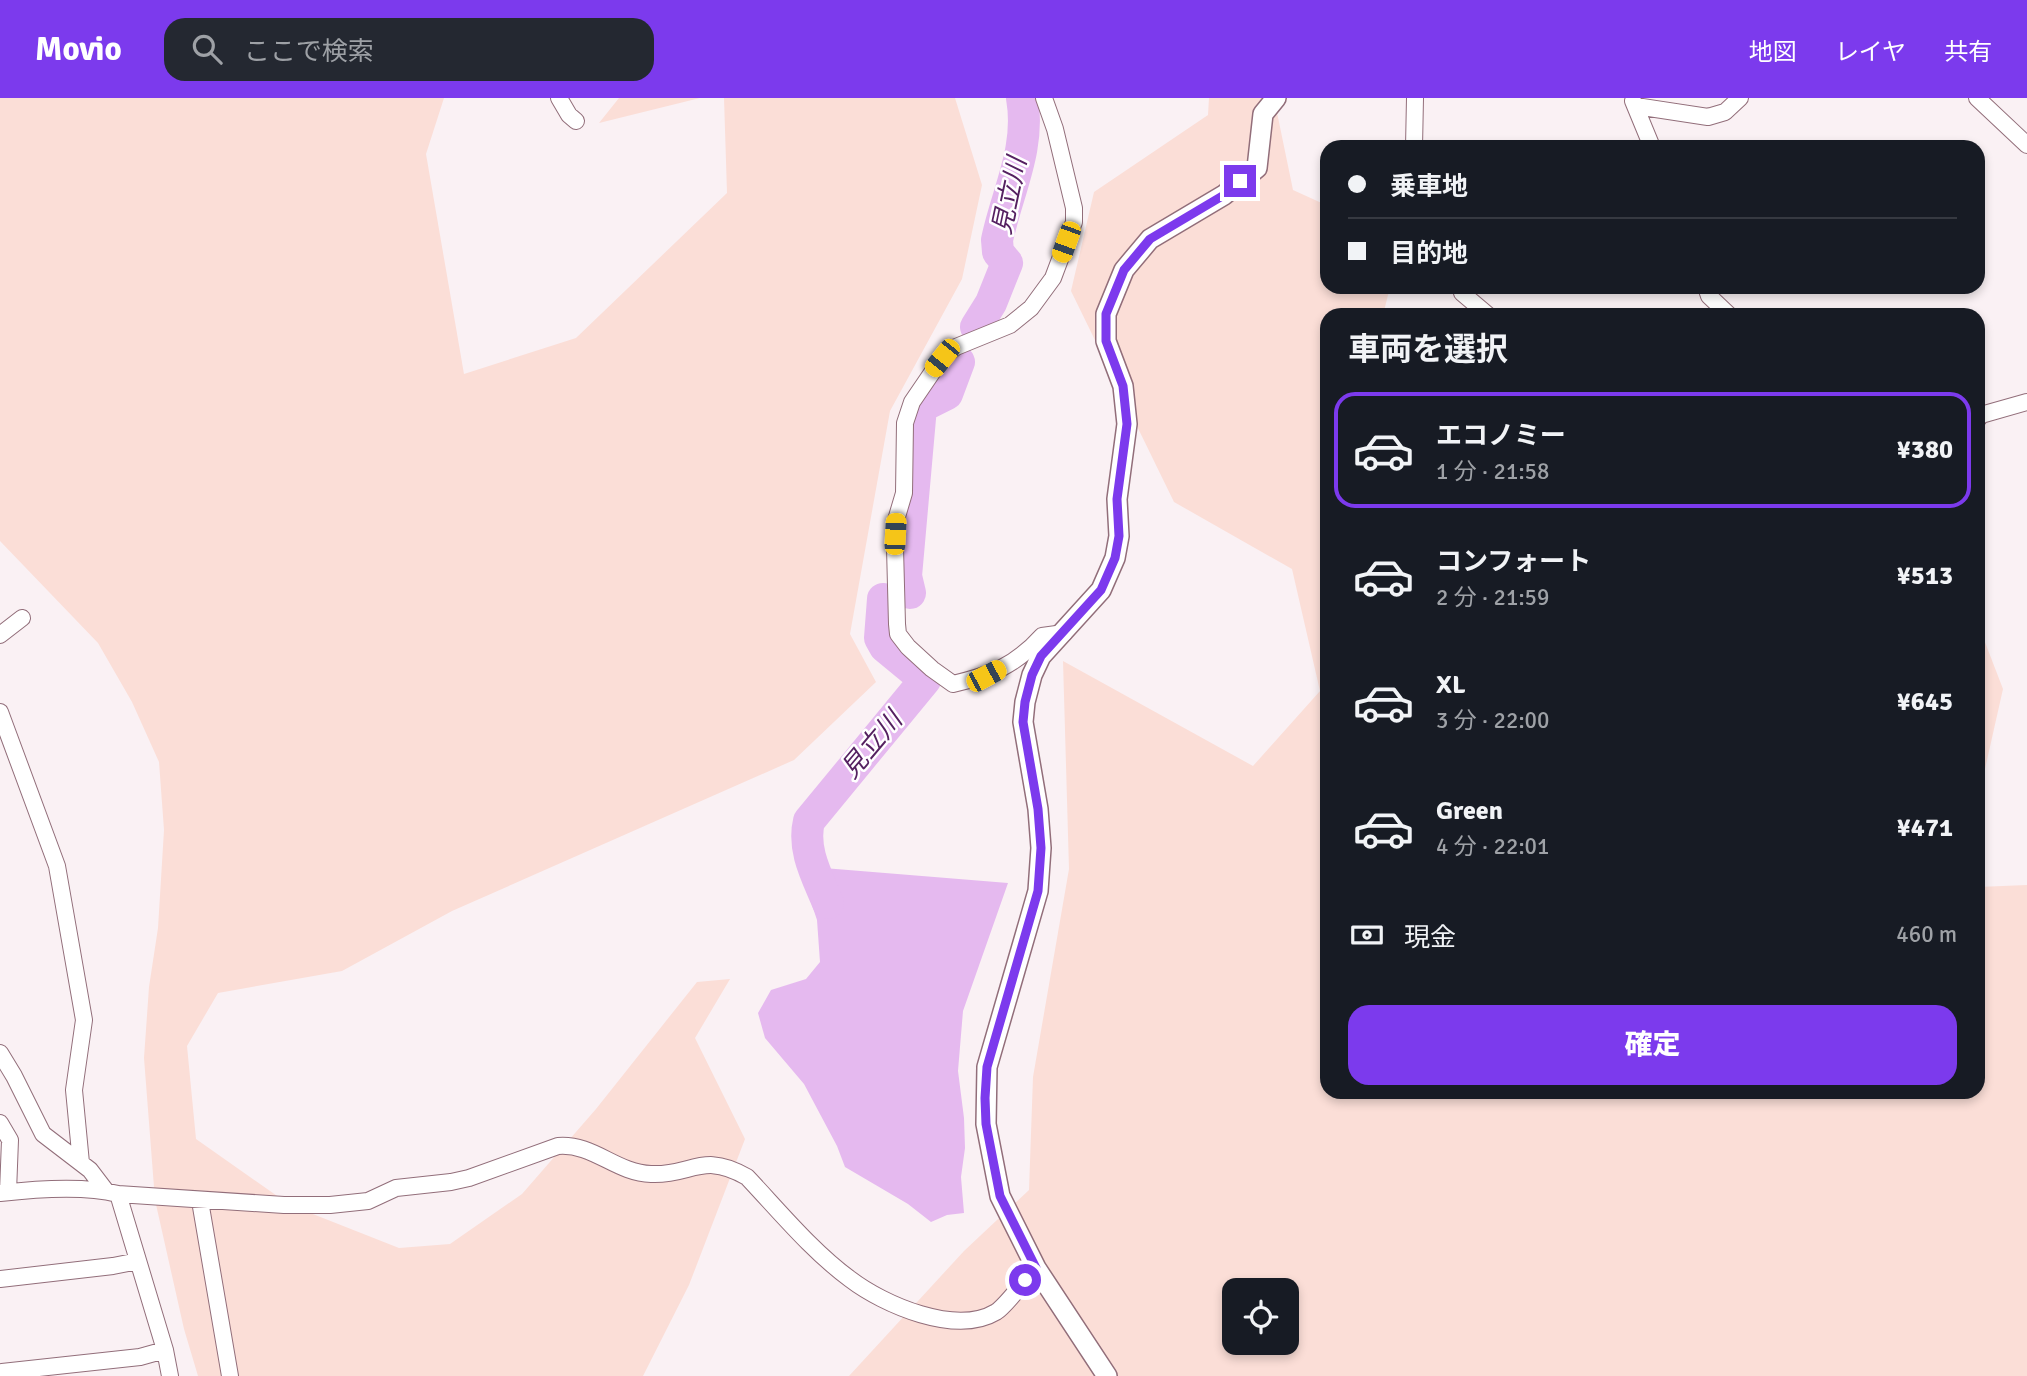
<!DOCTYPE html>
<html lang="ja">
<head>
<meta charset="utf-8">
<style>
  :root { --surface:#171b24; --page:#242831; --text:#f1f3f6; --muted:#9ea1a6; --line:#363941; --accent:#7c3aed }
  body { margin:0; font-family:Signika,"Noto Sans JP",sans-serif; background:var(--page); color:var(--text); height:100vh; display:flex; flex-direction:column; font-size:26px; white-space:nowrap }
  * { box-sizing:border-box; margin:0 }
  p { font-size:23px; color:var(--muted) }
  .icon { flex:none; width:38px; height:38px; fill:none; stroke:currentColor; stroke-width:2; stroke-linecap:round; stroke-linejoin:round }
  .map { position:relative; flex:1; overflow:hidden }
  .sheet { position:absolute; left:1320px; top:210px; width:665px; height:791px; display:flex; flex-direction:column; background:var(--surface); border-radius:21px; box-shadow:0 4px 10px #0003 }
  .sheet>* { flex:none }
  .hud { position:absolute; left:1320px; top:42px; width:665px; height:154px; border-radius:21px; box-shadow:0 4px 10px #0003; display:grid; align-content:center; height:154px; padding:0 28px; background:var(--surface) }
  .fabs { position:absolute; left:1222px; top:1180px; display:grid; gap:14px }
  .fabs a { display:grid; place-items:center; width:77px; height:77px; border-radius:14px; background:var(--surface); box-shadow:0 4px 10px #0003; font-size:35px }
  .end { position:absolute; width:32px; height:32px; margin:-16px; border:9px solid #7c3aed; background:#fff; box-shadow:0 0 0 4px #fff }
  .from { border-radius:50% }
  .car { position:absolute; width:21px; height:42px; margin:-21px -10px; border-radius:9px; box-shadow:0 0 5px 2px #0007; background:linear-gradient(#f5c518 24%,#345 0 40%,#f5c518 0 76%,#345 0 86%,#f5c518 0) }
  .hud b { display:flex; align-items:center; gap:24px; height:66px; font-size:26px }
  .hud b+b { border-top:2px solid var(--line) }
  .hud i { width:18px; height:18px; background:var(--text) }
  ul { padding:0; list-style:none }
  li { display:flex; align-items:center; gap:21px; height:116px; margin:0 14px 10px; padding:0 14px; border:4px solid transparent; border-radius:21px }
  li div { flex:1 }
  li b { display:block; font-size:26px }
  li em { font-style:normal; font-weight:800 }
  li.active { border-color:var(--accent) }
  li>.icon { width:63px; height:63px; stroke-width:1.5 }
  h2 { padding:0 28px; font-size:32px; line-height:84px }
  .pay { display:flex; align-items:center; gap:18px; height:77px; padding:0 28px; font-size:26px }
  .pay p { margin-inline-start:auto }
  .primary-button { display:flex; gap:14px; margin-top:auto; padding:14px 28px }
  .primary-button a { flex:1; height:80px; border-radius:21px; background:var(--accent); color:#fff; font-size:28px; font-weight:800; line-height:80px; text-align:center }
  header { display:flex; align-items:center; gap:42px; box-sizing:border-box; height:98px; padding:0 35px; background:var(--accent); color:#fff }
  header strong { font-size:33px }
  nav { display:flex; gap:38px; margin-inline-start:auto; font-size:24px }
  .search { width:490px; height:63px; background:var(--page); display:flex; align-items:center; gap:18px; box-sizing:border-box; padding:0 24px; border-radius:21px; color:var(--muted); font-size:26px }
  .map>svg:first-child { display:block }
  .green { fill:#fbded7; fill-rule:evenodd }
  .water { fill:#e5b9ef }
  .lines { fill:none; stroke-linecap:round; stroke-linejoin:round }
  .river { stroke:#e5b9ef; stroke-width:32 }
  .minor-casing { stroke:#926e7a; stroke-width:18 }
  .tertiary-casing { stroke:#926e7a; stroke-width:22 }
  .minor { stroke:#fff; stroke-width:16 }
  .tertiary { stroke:#fff; stroke-width:19 }
  .route { stroke:#7c3aed; stroke-width:9 }
  .labels { text-anchor:middle; dominant-baseline:central; stroke-width:5; stroke-linejoin:round; paint-order:stroke }
  .water-label { font-size:26px; font-style:italic; fill:#552161; stroke:#fff }
</style>
</head>
<body>
<header>
<strong>Movio</strong>
<div class="search"><svg class="icon" aria-label="search" viewBox="0 0 24 24"><circle cx="10" cy="10" r="6"/><path d="M15 15l6 6"/></svg>ここで検索</div>
<nav><a>地図</a><a>レイヤ</a><a>共有</a></nav>
</header>
<div class="map">
<svg width="2027" height="1278" viewBox="0 0 2027 1278">
  <rect width="100%" height="100%" fill="#faf1f4"/>
  <path class="green" d="M0,0H444L426,56L464,276L576,240L727,95L724,0H955L982,87L962,181L890,313L850,536L876,584L794,662L452,813L342,873L218,895L187,948L196,1041L290,1107L399,1150L450,1146L522,1096L596,1011L697,884L730,881L695,940L745,1041L689,1187L643,1278H198L184,1231L155,1102L144,960L149,889L158,830L164,732L159,664L132,604L98,545L0,443Z
    M619,0H700L599,25Z
    M1209,0H1274L1293,92L1326,107V189H1390L1383,217H1326V994H1978V789L2027,787V1278H849L964,1153L1029,1092L1033,979L1069,771L1063,563L1253,668L1320,593L1292,471L1174,404L1071,193L1094,94L1208,17ZM1234,1192H1286V1244H1234Z
    M1978,526L2003,591L1978,702Z"/>
  <path class="water" d="M799,768L1008,785L963,913L958,973L964,1020L965,1050L961,1079L964,1115L947,1117L931,1124L908,1106L845,1069L837,1048L804,986L765,940L758,915L771,892L806,881L820,864L817,822Z"/>
  <g class="lines">
    <path class="river" d="M976,229L991,205L1007,165L998,154L997,142C1007,94 1031,51 1022,0
      M910,495L906,478L921,309L947,296L959,264
      M828,805C817,778 802,752 809,723L925,582L885,549L880,540L883,501"/>
    <g class="minor-casing">
      <path id="minor" d="M559,0L569,17L576,23
        M1044,0L1055,31L1074,110V124L1053,180L1031,210L1010,227L956,249L942,260L912,304L905,325L904,395L896,422L895,450L897,526L898,536L908,549L932,571L953,586C991,577 1015,568 1042,538L1064,535
        M1977,0L2027,47
        M1633,3L1652,49
        M1636,8L1708,19L1725,14L1740,0
        M1414,49L1415,0
        M1461,189L1462,195L1488,217
        M1706,189L1709,198L1729,217
        M1978,321L1981,317L2027,304
        M0,537L22,520
        M0,614L57,768L84,922L74,992L81,1065
        M0,955L14,978L43,1036L90,1072L106,1093
        M0,1025L10,1042L8,1094
        M0,1095C35,1091 84,1087 118,1096L284,1107H330L368,1103L396,1090L451,1084L469,1080L558,1048C593,1045 616,1075 651,1076C692,1078 702,1053 747,1079C780,1114 812,1153 850,1181C884,1207 956,1238 996,1214C1007,1207 1025,1181 1036,1170
        M118,1096L165,1252L170,1278
        M200,1103L230,1278
        M0,1181L113,1168L138,1163
        M2,1274L140,1259L165,1252"/>
    </g>
    <g class="tertiary-casing">
      <path id="tertiary" d="M1107,1278L1036,1170L1000,1098L986,1026L987,969L1038,793L1041,750L1038,711L1023,624L1025,604L1032,577L1041,558L1101,492L1115,460L1119,438L1117,401L1127,326L1123,288L1106,243V216L1124,172L1150,141L1224,97L1257,70L1263,16L1276,0"/>
    </g>
    <use href="#minor" class="minor"/>
    <use href="#tertiary" class="tertiary"/>
  </g>
  <g class="lines">
    <path class="route" d="M1025,1182L1036,1170L1000,1098L986,1026L985,1000L987,969L1038,793L1041,750L1038,711L1023,624L1025,604L1032,577L1041,558L1101,492L1115,460L1119,438L1117,401L1127,326L1123,288L1106,243V216L1124,172L1150,141L1224,97L1240,83"/>
  </g>
  <g class="labels">
    <g class="water-label">
      <text transform="translate(1010 98) rotate(-78)">見立川</text>
      <text transform="translate(872 647) rotate(-50)">見立川</text>
    </g>
  </g>
</svg>
<div class="fabs">
<a><svg class="icon" aria-label="locate" viewBox="0 0 24 24"><circle cx="12" cy="12" r="6"/><path d="M12 2v4M12 18v4M2 12h4M18 12h4"/></svg></a>
</div>
<i class="end from" style="left:1025px;top:1182px"></i>
<i class="end" style="left:1240px;top:83px"></i>
<i class="car" style="left:1066px;top:144px;rotate:200deg"></i>
<i class="car" style="left:942px;top:260px;rotate:219deg"></i>
<i class="car" style="left:895px;top:436px;rotate:3deg"></i>
<i class="car" style="left:986px;top:578px;rotate:62deg"></i>
<div class="hud">
<b><i class="from"></i>乗車地</b>
<b><i></i>目的地</b>
</div>
<section class="sheet">
<h2>車両を選択</h2>
<ul>
<li class="active"><svg class="icon" aria-label="car" viewBox="0 0 24 24"><path d="M5 17H2v-5l4-1 3-4h7l3 4 3 1v5h-3M9 17h6M6 11h13"/><circle cx="7" cy="17" r="2"/><circle cx="17" cy="17" r="2"/></svg><div><b>エコノミー</b><p>1 分 · 21:58</p></div><em>¥380</em></li>
<li><svg class="icon" aria-label="car" viewBox="0 0 24 24"><path d="M5 17H2v-5l4-1 3-4h7l3 4 3 1v5h-3M9 17h6M6 11h13"/><circle cx="7" cy="17" r="2"/><circle cx="17" cy="17" r="2"/></svg><div><b>コンフォート</b><p>2 分 · 21:59</p></div><em>¥513</em></li>
<li><svg class="icon" aria-label="car" viewBox="0 0 24 24"><path d="M5 17H2v-5l4-1 3-4h7l3 4 3 1v5h-3M9 17h6M6 11h13"/><circle cx="7" cy="17" r="2"/><circle cx="17" cy="17" r="2"/></svg><div><b>XL</b><p>3 分 · 22:00</p></div><em>¥645</em></li>
<li><svg class="icon" aria-label="car" viewBox="0 0 24 24"><path d="M5 17H2v-5l4-1 3-4h7l3 4 3 1v5h-3M9 17h6M6 11h13"/><circle cx="7" cy="17" r="2"/><circle cx="17" cy="17" r="2"/></svg><div><b>Green</b><p>4 分 · 22:01</p></div><em>¥471</em></li>
</ul>
<div class="pay"><svg class="icon" aria-label="cash" viewBox="0 0 24 24"><path d="M3 7h18v10H3z"/><circle cx="12" cy="12" r="2"/></svg>現金<p>460 m</p></div>
<div class="primary-button"><a>確定</a></div>
</section>
</div>
</body>
</html>
